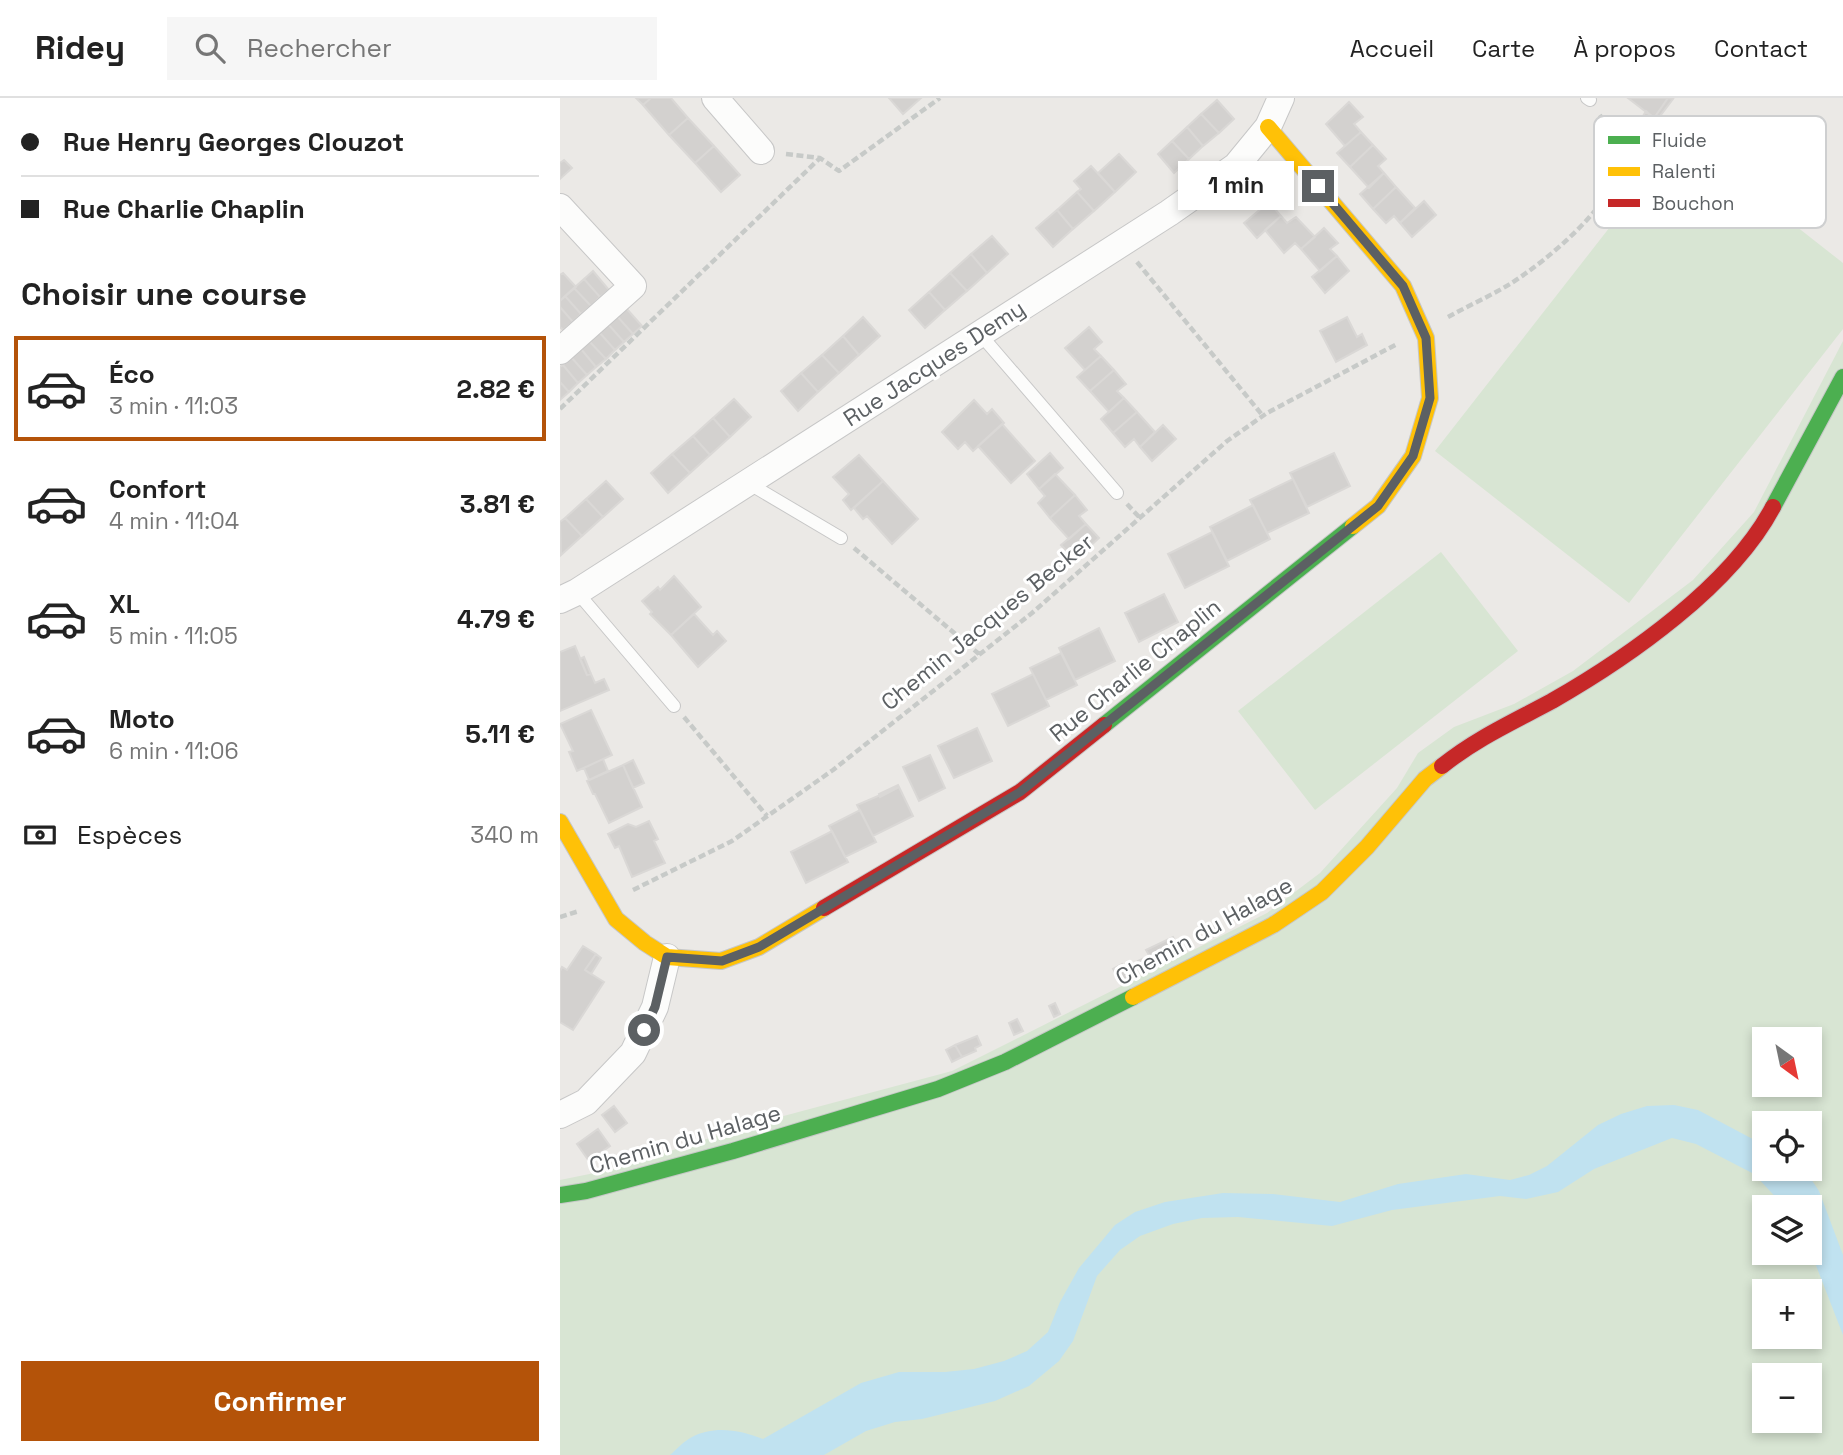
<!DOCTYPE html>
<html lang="fr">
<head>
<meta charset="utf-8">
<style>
  :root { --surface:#fff; --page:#f6f6f6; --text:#222; --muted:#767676; --line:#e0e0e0; --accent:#b45309 }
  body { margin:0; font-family:"Space Grotesk",sans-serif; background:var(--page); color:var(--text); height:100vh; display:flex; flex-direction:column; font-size:26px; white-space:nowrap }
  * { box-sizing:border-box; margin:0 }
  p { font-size:23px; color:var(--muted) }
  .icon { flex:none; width:38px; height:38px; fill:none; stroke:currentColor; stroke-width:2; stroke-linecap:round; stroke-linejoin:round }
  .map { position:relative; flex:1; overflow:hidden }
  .sheet { display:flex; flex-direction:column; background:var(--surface); width:560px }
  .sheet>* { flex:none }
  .banner { display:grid; align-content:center; height:154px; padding:0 21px; background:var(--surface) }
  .needle { width:46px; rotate:147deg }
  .controls { position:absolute; left:1192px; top:929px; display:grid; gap:14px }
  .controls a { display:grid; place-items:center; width:70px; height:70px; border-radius:0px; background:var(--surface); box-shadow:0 4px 10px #0003; font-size:35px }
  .end { position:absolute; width:32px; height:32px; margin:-16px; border:9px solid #5c6063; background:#fff; box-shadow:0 0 0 4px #fff }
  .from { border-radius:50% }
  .bubble { position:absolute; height:49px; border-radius:0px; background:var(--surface); box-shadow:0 4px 10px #0003; font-size:23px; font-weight:700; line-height:49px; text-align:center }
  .banner b { display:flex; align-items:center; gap:24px; height:66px; font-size:26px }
  .banner b+b { border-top:2px solid var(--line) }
  .banner i { width:18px; height:18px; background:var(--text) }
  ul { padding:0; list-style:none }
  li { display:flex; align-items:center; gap:21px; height:105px; margin:0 14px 10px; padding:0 7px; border:4px solid transparent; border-radius:0px }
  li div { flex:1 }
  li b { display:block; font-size:26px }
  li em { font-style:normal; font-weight:700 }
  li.active { border-color:var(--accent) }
  li>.icon { width:63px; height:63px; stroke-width:1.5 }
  h2 { padding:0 21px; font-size:32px; line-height:84px }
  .pay { display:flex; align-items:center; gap:18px; height:77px; padding:0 21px; font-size:26px }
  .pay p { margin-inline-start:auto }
  .cta { display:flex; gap:14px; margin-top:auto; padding:14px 21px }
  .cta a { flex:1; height:80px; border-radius:0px; background:var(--accent); color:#fff; font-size:28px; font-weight:700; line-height:80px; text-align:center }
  header { display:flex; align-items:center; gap:42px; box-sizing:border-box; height:98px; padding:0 35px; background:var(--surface); border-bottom:2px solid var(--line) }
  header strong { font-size:33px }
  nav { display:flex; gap:38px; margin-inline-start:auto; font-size:24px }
  .search { width:490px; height:63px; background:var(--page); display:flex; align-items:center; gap:18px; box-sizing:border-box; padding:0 24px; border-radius:0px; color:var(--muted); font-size:26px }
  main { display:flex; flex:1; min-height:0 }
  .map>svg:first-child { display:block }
  .green { fill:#d8e5d3; fill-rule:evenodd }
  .water { fill:#c0e2f0 }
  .building { fill:#d3d1cf; stroke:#dad8d6; stroke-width:2 }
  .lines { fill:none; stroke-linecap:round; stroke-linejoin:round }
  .lane-casing { stroke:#c7c7c7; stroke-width:14 }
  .street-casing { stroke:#c7c7c7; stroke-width:28 }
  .fast-casing { stroke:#c6c7c7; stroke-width:18 }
  .slow-casing { stroke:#c6c7c7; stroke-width:18 }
  .jam-casing { stroke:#c6c7c7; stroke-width:18 }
  .path { stroke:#c7cac8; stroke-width:4.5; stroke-dasharray:7 3.5; stroke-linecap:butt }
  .lane { stroke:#fcfcfb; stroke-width:12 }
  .street { stroke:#fcfcfb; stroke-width:26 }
  .fast { stroke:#4caf50; stroke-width:16 }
  .slow { stroke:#ffc107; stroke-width:16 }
  .jam { stroke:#c62828; stroke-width:16 }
  .route { stroke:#5c6063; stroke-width:9 }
  .labels { text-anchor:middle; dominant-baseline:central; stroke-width:6; stroke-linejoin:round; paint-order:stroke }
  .street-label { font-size:23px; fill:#5c6063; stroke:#fff }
  .key { fill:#fff; stroke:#cecfd0; stroke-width:2 }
  .key-label { font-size:19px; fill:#5c6063 }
</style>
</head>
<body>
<header>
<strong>Ridey</strong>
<div class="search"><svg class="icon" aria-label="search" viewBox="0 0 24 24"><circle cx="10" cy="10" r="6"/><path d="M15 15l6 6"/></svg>Rechercher</div>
<nav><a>Accueil</a><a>Carte</a><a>À propos</a><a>Contact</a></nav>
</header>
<main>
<section class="sheet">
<div class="banner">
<b><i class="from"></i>Rue Henry Georges Clouzot</b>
<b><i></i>Rue Charlie Chaplin</b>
</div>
<h2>Choisir une course</h2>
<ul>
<li class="active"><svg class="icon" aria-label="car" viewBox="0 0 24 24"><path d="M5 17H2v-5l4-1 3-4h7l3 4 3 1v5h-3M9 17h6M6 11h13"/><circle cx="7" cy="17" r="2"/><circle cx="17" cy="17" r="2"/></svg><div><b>Éco</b><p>3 min · 11:03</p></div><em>2.82 €</em></li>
<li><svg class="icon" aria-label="car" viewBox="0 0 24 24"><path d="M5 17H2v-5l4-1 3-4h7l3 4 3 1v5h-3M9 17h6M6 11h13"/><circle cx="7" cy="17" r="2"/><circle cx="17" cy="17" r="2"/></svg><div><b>Confort</b><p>4 min · 11:04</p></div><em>3.81 €</em></li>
<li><svg class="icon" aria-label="car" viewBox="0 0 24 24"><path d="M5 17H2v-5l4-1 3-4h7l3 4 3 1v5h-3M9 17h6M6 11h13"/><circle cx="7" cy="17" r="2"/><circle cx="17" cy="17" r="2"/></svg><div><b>XL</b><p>5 min · 11:05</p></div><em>4.79 €</em></li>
<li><svg class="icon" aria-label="car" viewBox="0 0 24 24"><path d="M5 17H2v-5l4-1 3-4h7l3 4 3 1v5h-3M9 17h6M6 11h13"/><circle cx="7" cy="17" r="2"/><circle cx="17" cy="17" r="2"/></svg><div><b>Moto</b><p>6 min · 11:06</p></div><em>5.11 €</em></li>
</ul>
<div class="pay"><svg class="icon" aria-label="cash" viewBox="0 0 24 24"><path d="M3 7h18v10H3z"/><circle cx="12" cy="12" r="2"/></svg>Espèces<p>340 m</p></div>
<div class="cta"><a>Confirmer</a></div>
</section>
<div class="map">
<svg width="1283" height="1357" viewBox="0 0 1283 1357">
  <rect width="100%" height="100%" fill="#ebe9e6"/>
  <path class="green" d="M1121,38L1283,165V231L1069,505L875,353Z
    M1283,243V1354L1280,1357H0V1082L59,1070L186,1028L392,973L707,815L760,775L837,690L858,655L894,629L954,606L1013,573L1133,482L1194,414ZM1204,942H1250V987H1204ZM1204,1026H1250V1071H1204ZM1204,1110H1250V1155H1204ZM1204,1194H1250V1239H1204ZM1204,1278H1250V1323H1204Z
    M881,454L958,553L755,712L678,613Z"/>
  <path class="water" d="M1114,1007L1138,1012L1204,1047V1071H1240L1249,1078L1259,1093L1283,1157V1237L1250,1152V1110L1225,1109L1194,1076L1136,1046L1112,1040L1034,1071L998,1094L966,1101L940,1098L832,1112L772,1128L678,1119L642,1120L613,1126L580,1138L560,1152L537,1178L513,1243L499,1263L469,1288L435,1303L362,1321L335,1324L306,1333L264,1357H110C117,1351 124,1343 132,1339C154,1327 181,1332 203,1341L301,1285L339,1274H385L414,1271L444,1263L467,1253L488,1234L500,1204L519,1170L555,1127L575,1114L605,1104L663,1095L713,1096L780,1104L838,1086L906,1076L950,1082L969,1077L987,1068L1038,1027L1061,1016L1087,1008Z
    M1261,1015L1257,1032L1250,1040V1026L1246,1025L1248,1017Z"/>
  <path class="building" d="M76,0H91L83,7Z
    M91,0H111L128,20L109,37L83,7Z
    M329,0H361L343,16Z
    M1068,0H1108L1094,20Z
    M1108,0L1113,1L1094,26L1083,18L1086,13L1094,20Z
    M657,2L674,21L659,35L641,16Z
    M789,4L803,19L794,26L801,34L785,48L766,26Z
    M641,16L659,35L643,48L627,29Z
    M128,20L154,48L135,65L109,37Z
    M627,29L643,48L629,61L612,43Z
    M801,34L813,47L790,69L777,55Z
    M612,43L629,61L614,75L598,56Z
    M813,47L826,61L818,68L824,75L809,90L790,69Z
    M154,48L180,77L161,94L135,65Z
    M559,56L576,74L555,94L538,75Z
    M4,62L12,70L0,81V65Z
    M531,68L555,94L534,113L517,94L521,91L514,83Z
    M824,75L836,89L813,111L800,96Z
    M836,89L855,110L840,125L834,118L826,125L813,111Z
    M517,94L534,113L513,131L497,112Z
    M864,103L876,117L852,139L840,125Z
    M709,104L721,118L697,140L684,125Z
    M497,112L513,131L493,149L476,130Z
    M721,118L727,125L736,119L755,139L741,151L735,145L724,155L705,132Z
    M764,130L778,145L770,151L777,158L760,173L741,151Z
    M432,138L448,156L427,175L411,156Z
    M411,156L427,175L407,193L390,175Z
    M777,158L789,173L765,195L752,179Z
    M33,173L49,192L40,199L24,181Z
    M3,175L16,189L0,203V177Z
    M390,175L407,193L385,212L369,194Z
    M24,181L40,199L31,208L14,190Z
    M14,190L31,208L21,216L5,198Z
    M369,194L385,212L365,230L349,212Z
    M5,198L21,216L13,224L0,209V203Z
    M0,209L13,224L3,232L0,229Z
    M66,210L82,228L73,236L57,218Z
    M57,218L73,236L64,244L48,226Z
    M303,219L320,238L299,257L283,238Z
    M787,219L797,239L802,236L807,247L776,264L760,233Z
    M48,226L64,244L55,252L39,234Z
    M529,229L542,244L534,251L541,258L525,272L505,250Z
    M39,234L55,252L46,261L29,243Z
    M283,238L299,257L279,275L262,257Z
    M29,243L46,261L36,269L21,251Z
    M21,251L36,269L27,277L11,259Z
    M262,257L279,275L258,294L241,275Z
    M541,258L554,272L530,293L517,279Z
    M11,259L27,277L18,285L3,267Z
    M3,267L18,285L9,294L0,284V269Z
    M554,272L566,286L557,293L564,300L549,314L530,293Z
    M241,275L258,294L238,313L221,293Z
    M0,284L9,294L0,302Z
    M564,300L577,314L553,335L541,321Z
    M174,301L191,319L170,339L153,320Z
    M414,302L427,316L432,311L444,325L413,353L405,344L398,351L382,334Z
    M577,314L595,334L580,349L574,341L565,349L553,335Z
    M153,320L170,339L150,357L133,338Z
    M442,326L475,363L451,385L418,348Z
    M603,327L616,341L592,363L580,349Z
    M133,338L150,357L130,375L112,356Z
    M490,355L503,370L479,391L467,376Z
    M774,355L790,388L747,409L730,375Z
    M112,356L130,375L108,395L91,375Z
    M299,357L323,383L291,412L283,402L289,396L273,379Z
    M495,376L515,397L490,420L478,405L485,398L479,391Z
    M733,381L749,415L707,435L690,402Z
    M46,383L63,401L43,419L26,401Z
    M323,383L358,421L332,446L307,418L303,421L294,410Z
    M515,397L527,412L519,418L526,426L509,441L490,420Z
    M26,401L43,419L22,438L5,420Z
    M693,407L710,441L667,463L650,429Z
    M5,420L22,438L1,457L0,424Z
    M526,426L539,440L515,462L501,447Z
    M652,434L669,468L625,490L608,456Z
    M114,478L141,509L111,537L90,516L92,514L82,503L98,489L100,492Z
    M604,496L618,524L579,544L565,515Z
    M134,516L153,537L157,533L166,543L138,569L111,537Z
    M539,530L555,563L515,582L499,550Z
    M15,548L27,577L31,576L35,585L44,581L49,592L0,613V554Z
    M501,555L517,587L486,602L470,570Z
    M24,559L31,576L27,577L20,561Z
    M473,576L489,608L448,628L432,596Z
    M31,612L52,657L17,673L9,654L13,653L0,626Z
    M417,630L432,663L394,680L378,648Z
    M370,657L385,690L359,703L343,669Z
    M43,661L48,673L29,682L24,670Z
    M73,662L84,685L73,690L63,667Z
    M63,667L82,709L49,725L35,696H33L27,683Z
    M338,687L339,689L320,699L319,696Z
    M339,689L353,718L313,738L297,707Z
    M300,712L316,744L285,759L269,728Z
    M89,723L98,741L94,743L105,765L72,779L59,748L55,750L48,736L68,726L76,729Z
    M272,733L288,764L246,785L231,754Z
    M655,828L659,836L649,840L645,832Z
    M613,839L620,851L593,864L586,852Z
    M23,848L36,856L25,872L44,884L13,932L0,924V873L2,869L7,872Z
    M36,856L41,860L31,876L25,872Z
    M589,858L595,867L584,873L578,863Z
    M562,866L570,880L561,885L553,871Z
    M495,905L500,916L494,919L489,908Z
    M457,921L463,933L454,937L449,925Z
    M417,938L421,947L415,950L416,953L402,959L395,947Z
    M395,947L402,959L392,964L386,952Z
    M54,1008L67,1025L55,1034L42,1017Z
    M38,1031L50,1048L29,1063L17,1046Z"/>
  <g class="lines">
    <g class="lane-casing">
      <path id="lane" d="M1027,0L1030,2
        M420,236L557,395
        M188,385L281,440
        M17,494L114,608"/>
    </g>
    <g class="street-casing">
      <path id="street" d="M155,0L201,53
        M0,109L73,188L0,253
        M0,502L17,494L609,115L676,68L708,29L721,0
        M0,1017L26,1004L73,955L95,909L107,859"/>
    </g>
    <g class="fast-casing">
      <path id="fast" d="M1213,409L1283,279
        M544,627L793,428
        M0,1097L26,1093L173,1053L378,991L445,964L573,899"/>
    </g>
    <g class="slow-casing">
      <path id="slow" d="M708,29L843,188L866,240L870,300L853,358L818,408L793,428
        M0,724L56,821L85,845L107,859L161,863L199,849L264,810
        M573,899L713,827L762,794L807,749L865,681L882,668"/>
    </g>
    <g class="jam-casing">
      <path id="jam" d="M882,668C917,640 953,624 992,603C1069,559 1171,488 1213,409
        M264,810L460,694L544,627"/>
    </g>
    <path class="path" d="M226,56L260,60L279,73L380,0
      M577,164L703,318
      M888,219C908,208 930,198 950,186C985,164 1061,103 1060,59C1060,44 1048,28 1039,16
      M0,311L260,60
      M567,406L580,420
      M294,450L419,556
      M124,619L207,718
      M73,792L172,743L273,672L472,515L667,343L707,315L837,246
      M0,819L19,813"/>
    <use href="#lane" class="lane"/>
    <use href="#street" class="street"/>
    <use href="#fast" class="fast"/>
    <use href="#slow" class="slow"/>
    <use href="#jam" class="jam"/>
  </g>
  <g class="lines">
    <path class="route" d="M84,932L95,909L107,859L162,863L199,849L460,694L818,408L853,358L870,300L866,240L843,188L758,88"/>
  </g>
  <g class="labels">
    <g class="street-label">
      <text transform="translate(374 265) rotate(-33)">Rue Jacques Demy</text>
      <text transform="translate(427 524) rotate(-39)">Chemin Jacques Becker</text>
      <text transform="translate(575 572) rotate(-39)">Rue Charlie Chaplin</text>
      <text transform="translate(644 833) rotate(-29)">Chemin du Halage</text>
      <text transform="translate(125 1041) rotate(-16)">Chemin du Halage</text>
    </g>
  </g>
  <rect x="1034" y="18" width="232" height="112" rx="10" class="key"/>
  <rect x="1048" y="38" width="32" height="8" fill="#4caf50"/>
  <rect x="1048" y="69" width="32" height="9" fill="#ffc107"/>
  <rect x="1048" y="101" width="32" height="8" fill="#c62828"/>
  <g class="key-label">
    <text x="1092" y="49">Fluide</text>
    <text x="1092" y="80">Ralenti</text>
    <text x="1092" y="112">Bouchon</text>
  </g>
</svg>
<div class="controls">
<a><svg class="needle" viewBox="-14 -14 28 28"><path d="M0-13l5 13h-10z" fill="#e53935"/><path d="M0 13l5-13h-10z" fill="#767676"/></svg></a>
<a><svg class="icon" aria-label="locate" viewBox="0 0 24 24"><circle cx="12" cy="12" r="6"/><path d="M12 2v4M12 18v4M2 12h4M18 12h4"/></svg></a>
<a><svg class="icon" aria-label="layers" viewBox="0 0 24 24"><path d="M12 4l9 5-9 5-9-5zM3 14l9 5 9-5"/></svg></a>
<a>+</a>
<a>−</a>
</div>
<i class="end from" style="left:84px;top:932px"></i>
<i class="end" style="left:758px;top:88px"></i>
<div class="bubble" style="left:618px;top:63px;width:116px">1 min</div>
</div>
</main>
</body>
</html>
